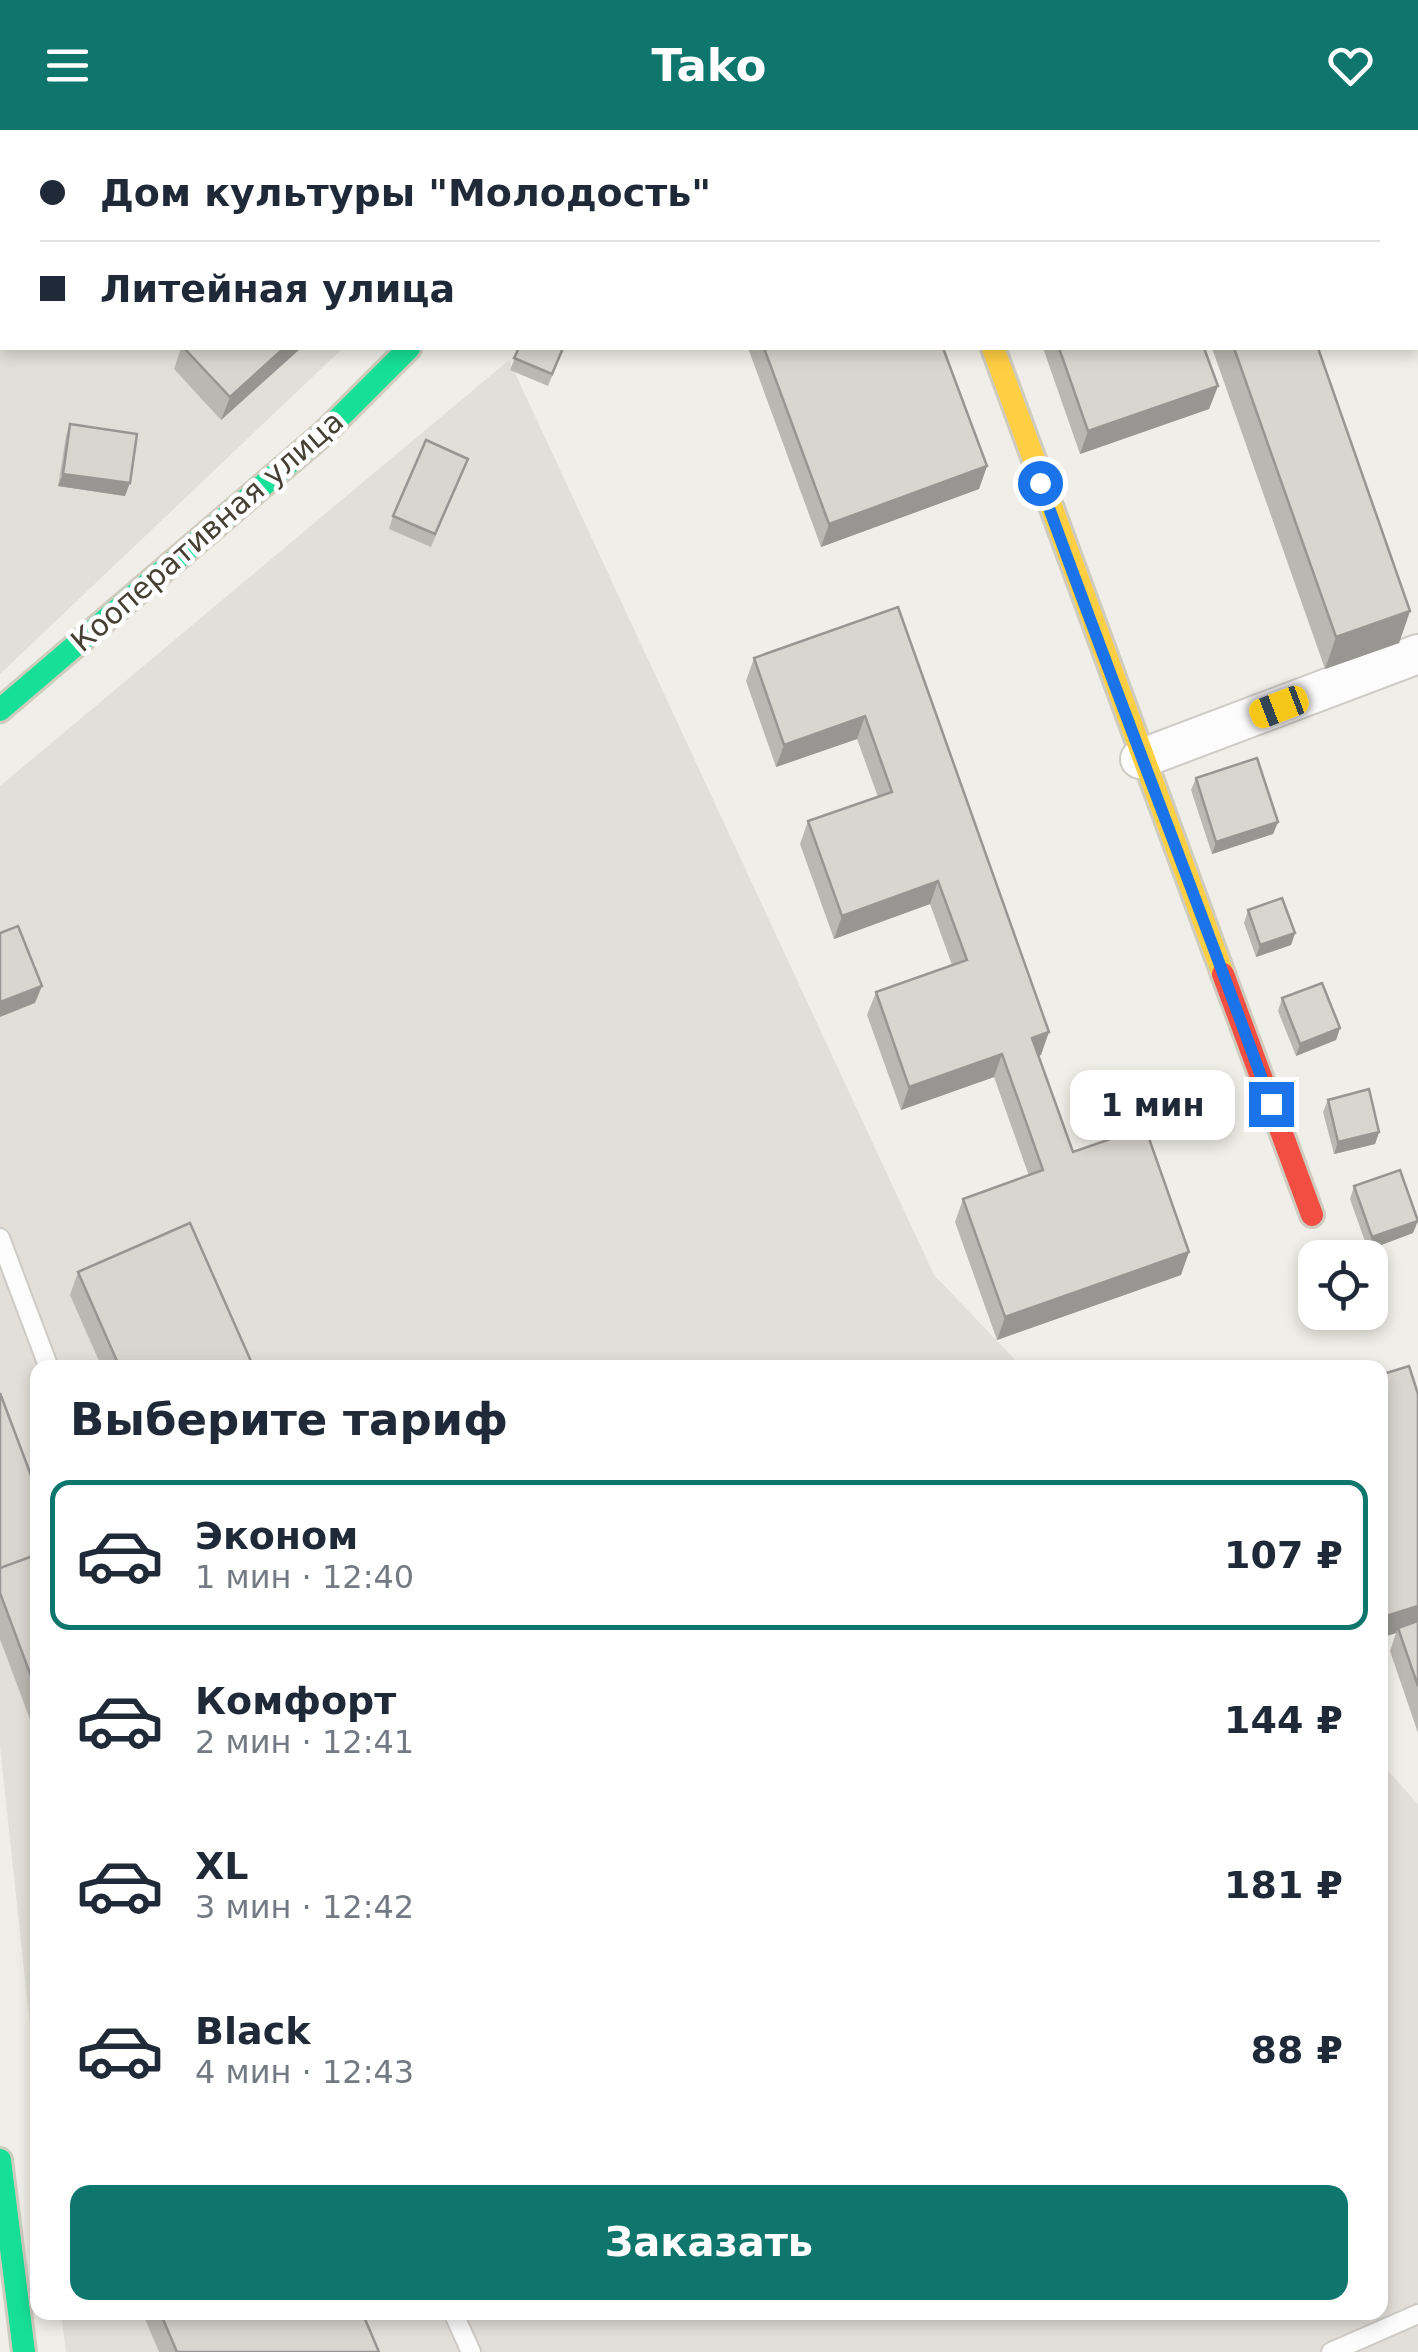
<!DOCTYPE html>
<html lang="ru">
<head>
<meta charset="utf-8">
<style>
  :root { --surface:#fff; --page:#f6f6f7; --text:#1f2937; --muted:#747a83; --line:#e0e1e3; --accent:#0f766e }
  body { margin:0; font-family:"DejaVu Sans",sans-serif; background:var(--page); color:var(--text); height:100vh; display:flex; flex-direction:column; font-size:38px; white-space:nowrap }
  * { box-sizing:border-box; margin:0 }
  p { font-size:32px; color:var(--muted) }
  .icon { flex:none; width:55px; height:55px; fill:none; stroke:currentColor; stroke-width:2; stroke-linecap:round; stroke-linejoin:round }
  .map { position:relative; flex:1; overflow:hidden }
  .drawer { position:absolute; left:30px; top:1230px; width:1358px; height:960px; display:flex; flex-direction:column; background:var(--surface); border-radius:20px; box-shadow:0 5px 15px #0003 }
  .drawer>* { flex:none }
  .top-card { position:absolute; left:0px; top:0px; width:1420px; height:220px; box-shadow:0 5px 15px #0003; display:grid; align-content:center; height:220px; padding:0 40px; background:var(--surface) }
  .controls { position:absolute; left:1298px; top:1110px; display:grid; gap:20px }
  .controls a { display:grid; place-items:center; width:90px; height:90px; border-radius:20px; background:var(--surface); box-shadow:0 5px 15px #0003; font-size:50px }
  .end { position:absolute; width:45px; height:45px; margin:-22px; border:12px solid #1a73e8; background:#fff; box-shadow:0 0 0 5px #fff }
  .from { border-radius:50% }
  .bubble { position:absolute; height:70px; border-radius:20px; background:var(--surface); box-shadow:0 5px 15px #0003; font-size:32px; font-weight:600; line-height:70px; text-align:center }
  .car { position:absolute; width:30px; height:60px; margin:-30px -15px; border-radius:12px; box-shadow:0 0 8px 2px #0007; background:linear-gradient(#f5c518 24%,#345 0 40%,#f5c518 0 76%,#345 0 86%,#f5c518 0) }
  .top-card b { display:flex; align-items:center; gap:35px; height:95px; font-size:38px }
  .top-card b+b { border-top:2px solid var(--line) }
  .top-card i { width:25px; height:25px; background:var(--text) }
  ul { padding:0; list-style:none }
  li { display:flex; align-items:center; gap:30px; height:150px; margin:0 20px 15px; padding:0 20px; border:5px solid transparent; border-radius:20px }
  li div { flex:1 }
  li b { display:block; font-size:38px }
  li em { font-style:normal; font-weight:600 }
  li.on { border-color:var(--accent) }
  li>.icon { width:90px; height:90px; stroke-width:1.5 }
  h2 { padding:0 40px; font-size:45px; line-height:120px }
  .button { display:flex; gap:20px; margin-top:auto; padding:20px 40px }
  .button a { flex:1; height:115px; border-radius:20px; background:var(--accent); color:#fff; font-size:40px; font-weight:600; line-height:115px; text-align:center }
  header { display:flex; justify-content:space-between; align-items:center; height:130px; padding:0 40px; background:var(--accent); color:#fff; font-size:45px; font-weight:600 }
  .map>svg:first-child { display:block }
  .industrial { fill:#e2dfd9 }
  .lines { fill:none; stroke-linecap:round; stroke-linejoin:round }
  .lane-casing { stroke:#cdcbc5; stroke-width:22 }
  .street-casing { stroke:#cdcbc5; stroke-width:42 }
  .fast-casing { stroke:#cfcbbf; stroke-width:28 }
  .slow-casing { stroke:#cfcbbf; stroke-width:28 }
  .jam-casing { stroke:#cfcbbf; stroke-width:28 }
  .lane { stroke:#fdfcfc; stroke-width:18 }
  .street { stroke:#fdfcfc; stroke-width:38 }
  .fast { stroke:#16e098; stroke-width:22 }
  .slow { stroke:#ffcf43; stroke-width:22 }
  .jam { stroke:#f24e42; stroke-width:22 }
  .wall { fill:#bbb8b3 }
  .shaded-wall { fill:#989692 }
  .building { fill:#d9d6d0; stroke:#989692; stroke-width:2.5 }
  .route { stroke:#1a73e8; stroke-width:12 }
  .labels { text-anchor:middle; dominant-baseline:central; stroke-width:9; stroke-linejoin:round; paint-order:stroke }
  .street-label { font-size:30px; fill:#453f34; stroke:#fff }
</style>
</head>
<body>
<header><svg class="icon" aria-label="menu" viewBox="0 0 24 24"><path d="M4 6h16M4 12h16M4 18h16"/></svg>Tako<svg class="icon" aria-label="heart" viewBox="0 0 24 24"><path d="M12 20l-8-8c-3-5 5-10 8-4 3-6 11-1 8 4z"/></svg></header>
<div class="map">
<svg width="1418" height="2222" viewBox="0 0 1418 2222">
  <rect width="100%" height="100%" fill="#efeee8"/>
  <path class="industrial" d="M0,0H572L2,2V218H343L0,544Z
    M509,230L934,1145L1022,1237L38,1238L37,1399L0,1298V656Z
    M37,1444V1962L0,1616V1458Z
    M1380,1632L1418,1674V2222H66L61,2183L1380,2182Z"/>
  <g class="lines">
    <g class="lane-casing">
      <path id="lane" d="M0,1108L49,1238
        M453,2182L471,2222
        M1331,2222L1418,2184"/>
    </g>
    <g class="street-casing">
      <path id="street" d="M664,0L667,2
        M909,0L910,2
        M1366,0L1367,2
        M1418,130V131
        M1140,629L1418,524"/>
    </g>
    <g class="fast-casing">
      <path id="fast" d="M622,2L624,0
        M0,580L323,304L409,218
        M0,2030L24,2222"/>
    </g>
    <g class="slow-casing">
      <path id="slow" d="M993,218L1223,844"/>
    </g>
    <g class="jam-casing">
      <path id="jam" d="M1223,844L1312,1085"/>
    </g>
    <use href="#lane" class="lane"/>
    <use href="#street" class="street"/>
    <use href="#fast" class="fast"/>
    <use href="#slow" class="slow"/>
    <use href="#jam" class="jam"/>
  </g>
  <path class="wall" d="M1192,0H1295L1296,2H1193Z
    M181,218H301L221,290L174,239Z
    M519,218H564L548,256L510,240Z
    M748,218H943L987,336L979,359L821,417Z
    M1043,218H1204L1218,256L1209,279L1080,324Z
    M1212,218H1318L1410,481L1399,513L1325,539Z
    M70,294L125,366L58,356L66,306Z
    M468,329L431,417L389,399L393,386Z
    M898,477L1041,925L1038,926L1073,1022L1181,1145L997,1210L955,1092L963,1069L1029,1046L994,947L901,980L867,885L876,862L952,835L930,774L834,809L800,714L808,691L878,667L857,609L776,637L746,551L754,528Z
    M1196,648L1278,692L1273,704L1212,724L1191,660Z
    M1248,780L1295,803L1291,815L1256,827L1244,793Z
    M1282,868L1340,898L1336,910L1296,926L1278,881Z
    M1328,970L1379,1002L1375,1014L1334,1024L1323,982Z
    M1354,1056L1413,1103L1368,1120L1350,1069Z
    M78,1142L254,1238H102L70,1165Z
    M1380,1245L1418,1264V1603L1390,1521L1396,1503L1380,1508Z
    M0,1263L38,1364V1611L0,1509Z
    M142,2182H362L379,2222H159Z"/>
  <path class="shaded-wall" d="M524,0H541L538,2H521Z
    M284,218H301L221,290L230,267Z
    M1218,256L1209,279L1080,324L1088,301Z
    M987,336L979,359L821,417L829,394Z
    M63,344L130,353L125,366L58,356Z
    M1410,481L1399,513L1325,539L1336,507Z
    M865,586L857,609L776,637L784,615Z
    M1278,692L1273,704L1212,724L1216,712Z
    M938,751L930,774L834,809L842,786Z
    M1295,803L1291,815L1256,827L1260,815Z
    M42,856L35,873L0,887V872Z
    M1340,898L1336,910L1296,926L1300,914Z
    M1049,902L1041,925L1024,931L1032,908Z
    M1002,924L994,947L901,980L909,957Z
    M1379,1002L1375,1014L1334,1024L1338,1012Z
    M1418,1091L1413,1103L1368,1120L1372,1107Z
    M1189,1122L1181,1145L997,1210L1005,1187Z
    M1418,1476V1496L1398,1498L1396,1503L1380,1508V1494L1383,1487Z"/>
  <path class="building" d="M308,0H524L521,2H305Z
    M1214,0H1295L1296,2H1215Z
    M184,218H284L230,267Z
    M519,218H563L552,244L514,228Z
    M764,218H943L987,336L829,394Z
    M1059,218H1204L1218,256L1088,301Z
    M1234,218H1318L1410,481L1336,507Z
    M70,294L137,304L130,353L63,344Z
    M426,310L468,329L435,404L393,386Z
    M898,477L1049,902L1032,908L1073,1022L1145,997L1189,1122L1005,1187L963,1069L1043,1040L1002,924L909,957L876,862L967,830L938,751L842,786L808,691L892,662L865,586L784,615L754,528Z
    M1257,628L1278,692L1216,712L1196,648Z
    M1282,768L1295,803L1260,815L1248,780Z
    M18,796L42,856L0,872V803Z
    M1322,853L1340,898L1300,914L1282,868Z
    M1369,959L1379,1002L1338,1012L1328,970Z
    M1400,1040L1418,1091L1372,1107L1354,1056Z
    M190,1093L254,1238H120L78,1142Z
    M1409,1236L1418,1264V1476L1383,1487L1380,1479V1245Z
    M0,1263L38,1364V1424L0,1438Z
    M38,1424V1565L0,1463V1438Z
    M1418,1491V1556L1398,1498Z
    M160,2182H362L379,2222H177Z"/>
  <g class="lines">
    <path class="route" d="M1040,353C1115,561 1196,766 1271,974"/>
  </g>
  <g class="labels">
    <g class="street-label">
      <text transform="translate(207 401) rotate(-41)">Кооперативная улица</text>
    </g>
  </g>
</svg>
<div class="controls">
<a><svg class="icon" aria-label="locate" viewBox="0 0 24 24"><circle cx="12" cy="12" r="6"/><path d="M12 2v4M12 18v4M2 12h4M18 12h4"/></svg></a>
</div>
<i class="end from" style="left:1040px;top:353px"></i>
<i class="end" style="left:1271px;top:974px"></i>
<div class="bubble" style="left:1070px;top:940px;width:165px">1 мин</div>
<i class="car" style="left:1279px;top:577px;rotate:249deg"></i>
<div class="top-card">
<b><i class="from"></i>Дом культуры &quot;Молодость&quot;</b>
<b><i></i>Литейная улица</b>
</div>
<section class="drawer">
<h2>Выберите тариф</h2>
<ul>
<li class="on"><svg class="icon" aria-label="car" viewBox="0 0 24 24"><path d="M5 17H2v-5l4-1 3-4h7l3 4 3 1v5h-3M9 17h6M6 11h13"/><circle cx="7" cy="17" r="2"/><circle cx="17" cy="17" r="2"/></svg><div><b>Эконом</b><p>1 мин · 12:40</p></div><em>107 ₽</em></li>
<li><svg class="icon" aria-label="car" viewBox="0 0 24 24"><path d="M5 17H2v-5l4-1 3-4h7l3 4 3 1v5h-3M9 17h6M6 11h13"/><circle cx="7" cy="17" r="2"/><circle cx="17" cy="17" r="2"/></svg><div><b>Комфорт</b><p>2 мин · 12:41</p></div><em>144 ₽</em></li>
<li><svg class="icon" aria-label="car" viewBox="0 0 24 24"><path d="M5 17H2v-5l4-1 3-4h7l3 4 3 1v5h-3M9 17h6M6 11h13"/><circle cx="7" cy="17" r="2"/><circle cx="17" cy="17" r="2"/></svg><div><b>XL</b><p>3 мин · 12:42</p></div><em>181 ₽</em></li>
<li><svg class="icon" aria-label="car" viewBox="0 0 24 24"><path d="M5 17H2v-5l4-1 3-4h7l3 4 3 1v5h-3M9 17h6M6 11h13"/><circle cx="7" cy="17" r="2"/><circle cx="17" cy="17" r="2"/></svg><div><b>Black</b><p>4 мин · 12:43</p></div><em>88 ₽</em></li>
</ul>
<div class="button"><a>Заказать</a></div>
</section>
</div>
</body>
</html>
